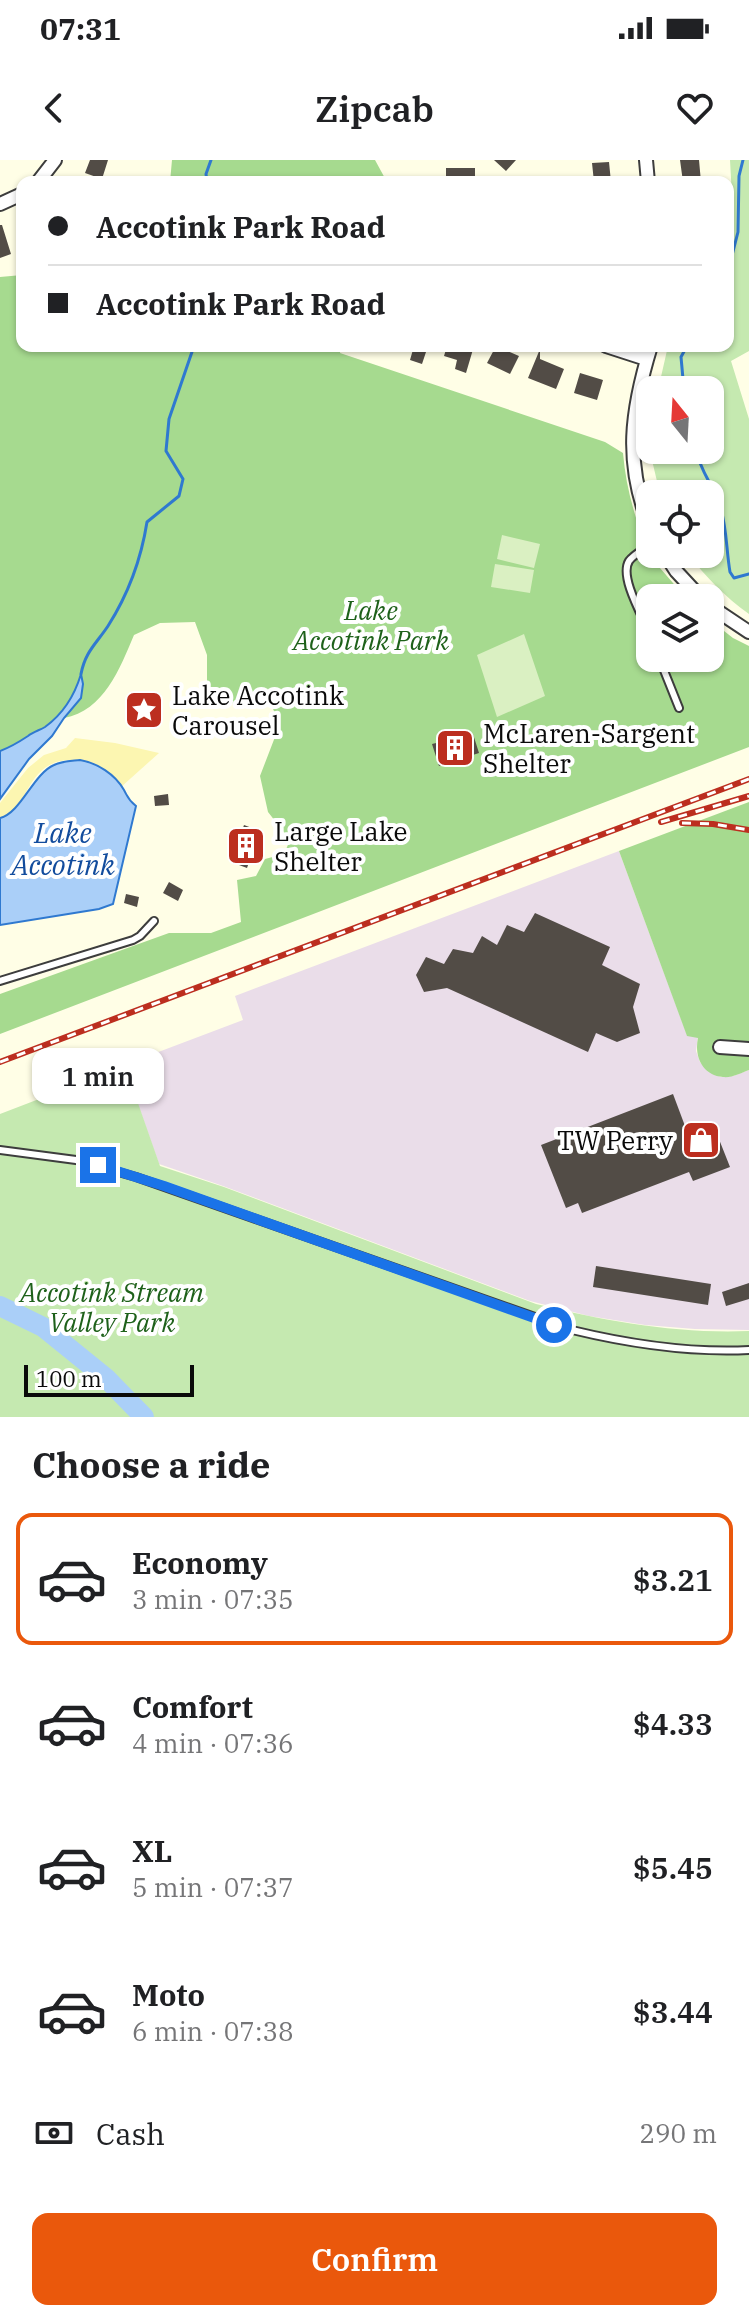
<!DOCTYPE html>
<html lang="en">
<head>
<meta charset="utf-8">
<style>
  :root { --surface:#fff; --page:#f2f2f2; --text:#202124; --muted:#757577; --line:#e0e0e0; --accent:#ea580c }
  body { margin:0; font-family:"IBM Plex Serif",serif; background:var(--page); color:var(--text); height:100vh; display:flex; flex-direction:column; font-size:30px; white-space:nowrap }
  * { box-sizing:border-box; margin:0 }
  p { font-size:26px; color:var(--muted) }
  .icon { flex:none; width:44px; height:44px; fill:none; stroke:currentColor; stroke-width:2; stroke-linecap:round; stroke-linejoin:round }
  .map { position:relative; height:1257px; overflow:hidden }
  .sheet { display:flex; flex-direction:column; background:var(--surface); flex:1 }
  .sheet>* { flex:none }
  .top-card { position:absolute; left:16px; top:16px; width:718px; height:176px; border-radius:16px; box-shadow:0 2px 6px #0004; display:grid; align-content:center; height:176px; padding:0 32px; background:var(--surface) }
  .needle { width:52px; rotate:342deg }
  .tools { position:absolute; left:636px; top:216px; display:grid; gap:16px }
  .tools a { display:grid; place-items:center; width:88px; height:88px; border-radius:16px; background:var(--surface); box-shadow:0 2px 6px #0004; font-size:40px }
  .scale { position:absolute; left:24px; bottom:20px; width:170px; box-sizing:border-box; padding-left:8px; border:4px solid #0a0a0a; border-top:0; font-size:22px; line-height:28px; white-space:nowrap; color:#0a0a0a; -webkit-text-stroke:6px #fff; paint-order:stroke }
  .end { position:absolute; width:36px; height:36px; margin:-18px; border:10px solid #1a73e8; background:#fff; box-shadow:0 0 0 4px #fff }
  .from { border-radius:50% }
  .bubble { position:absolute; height:56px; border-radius:16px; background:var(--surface); box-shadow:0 2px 6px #0004; font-size:26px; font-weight:600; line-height:56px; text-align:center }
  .top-card b { display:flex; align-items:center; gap:28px; height:76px; font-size:30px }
  .top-card b+b { border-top:2px solid var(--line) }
  .top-card i { width:20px; height:20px; background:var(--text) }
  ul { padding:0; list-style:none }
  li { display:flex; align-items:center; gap:24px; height:132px; margin:0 16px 12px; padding:0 16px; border:4px solid transparent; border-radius:16px }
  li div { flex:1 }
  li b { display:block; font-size:30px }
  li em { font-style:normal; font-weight:600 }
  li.selected { border-color:var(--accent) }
  li>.icon { width:72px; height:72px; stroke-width:1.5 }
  h2 { padding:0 32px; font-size:36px; line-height:96px }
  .pay { display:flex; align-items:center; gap:20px; height:88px; padding:0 32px; font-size:30px }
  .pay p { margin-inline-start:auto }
  .cta { display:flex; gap:16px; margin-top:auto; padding:16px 32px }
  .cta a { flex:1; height:92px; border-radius:16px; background:var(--accent); color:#fff; font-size:32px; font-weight:600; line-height:92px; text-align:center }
  .status { display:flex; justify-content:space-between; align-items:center; height:56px; padding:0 40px; background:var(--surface); direction:ltr }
  .status svg { height:22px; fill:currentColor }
  header { display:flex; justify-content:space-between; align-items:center; height:104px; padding:0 32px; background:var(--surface); font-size:36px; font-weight:600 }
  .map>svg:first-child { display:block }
  .industrial { fill:#eadde9 }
  .green { fill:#c5e9b0 }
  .forest { fill:#a6da8f }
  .sand { fill:#fcf6b1 }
  .pitch { fill:#daf0c2 }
  .water { fill:#aacff8; stroke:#2f79d0; stroke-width:2 }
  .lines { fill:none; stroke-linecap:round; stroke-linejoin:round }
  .stream { stroke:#2f79d0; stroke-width:3 }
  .river { stroke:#aacff8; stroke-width:20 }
  .building { fill:#524c46 }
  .service-casing { stroke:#3d3d3d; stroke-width:10 }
  .minor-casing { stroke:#3d3d3d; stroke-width:16 }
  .service { stroke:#fff; stroke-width:6 }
  .minor { stroke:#fff; stroke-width:12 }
  .rail-casing { stroke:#bc2e1f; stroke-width:6 }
  .rail { stroke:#fff; stroke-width:3; stroke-dasharray:9; stroke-linecap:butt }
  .route { stroke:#1a73e8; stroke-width:10 }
  .labels { text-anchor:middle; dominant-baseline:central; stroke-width:8; stroke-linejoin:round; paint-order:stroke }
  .park-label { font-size:26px; font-style:italic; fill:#1e611a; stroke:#fff }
  .poi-label { font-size:26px; fill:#0a0a0a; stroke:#fff; text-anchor:start }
  .water-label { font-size:28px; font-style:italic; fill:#124c9d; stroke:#fff }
</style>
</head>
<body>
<div class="status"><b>07:31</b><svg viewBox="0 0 49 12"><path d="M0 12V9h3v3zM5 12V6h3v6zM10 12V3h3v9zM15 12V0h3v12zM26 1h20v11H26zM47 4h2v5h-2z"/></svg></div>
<header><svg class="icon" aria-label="back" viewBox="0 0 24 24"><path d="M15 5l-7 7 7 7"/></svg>Zipcab<svg class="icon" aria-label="heart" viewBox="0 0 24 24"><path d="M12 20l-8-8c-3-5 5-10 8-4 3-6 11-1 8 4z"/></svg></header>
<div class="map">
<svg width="749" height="1257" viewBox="0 0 749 1257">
  <rect width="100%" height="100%" fill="#fffee6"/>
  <path class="industrial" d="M619,691L687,875L698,877L696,891L700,902L708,911L721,917L733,916L749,910V1170L695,1169L645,1165L589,1156L530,1141L223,1026L159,1004L124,905L243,860L235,836Z"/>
  <path class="green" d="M730,0H749V191L731,201L749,259V454C725,437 706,417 688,394H710V334H660L651,296V290H710V230H658L668,186H728V72H734Z
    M125,906L160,1006L224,1027L536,1144C605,1161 677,1174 749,1171V1257H0V954Z"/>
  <path class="forest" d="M172,0H375L387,22H170Z
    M22,115V186H341L340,193L605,282L623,293C625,317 630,340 638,364C642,374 650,383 650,394H653L660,408L686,438H650V498H710V460L733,478L749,486V587L0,874V834L169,773H211L241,762L237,720L256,716L265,699L284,694L290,680L268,652L260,616L280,564L267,536L244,546L207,537V495L195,462L160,463L134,475C120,508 104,551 64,558L81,538L76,532L60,554L43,569L29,575L24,580L0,591V117Z
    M749,642V910C741,913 732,918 723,917C702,915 694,896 698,878L687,876L619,691Z"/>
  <path class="sand" d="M75,578L115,583L159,593L121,627C108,611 95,601 74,600C24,598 31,651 0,658V643L28,608L44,595L66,588Z"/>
  <path class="pitch" d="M502,375L540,384L534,408L497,399Z
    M495,404L534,410L530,433L491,427Z
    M524,474L545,536L497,557L477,495Z"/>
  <path class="water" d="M81,514L83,524L81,538L64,558L52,576L29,599L0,639V591C11,587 19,582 28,576C33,572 40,570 45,567C63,554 75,534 81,514Z
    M80,600C97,603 115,614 124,630C128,637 128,640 136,646L113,744L99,749L0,765V658C21,653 33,614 54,605C62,601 72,601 80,600Z"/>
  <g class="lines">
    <path class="stream" d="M207,22L206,14L211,0
      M728,111L738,72L739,16L743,0
      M684,230L681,197L687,186
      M696,290C700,310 712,324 719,343C727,365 726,389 730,412L734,418L749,414
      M81,514C85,492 96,484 108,466C129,433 141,400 147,362L179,336L183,319L166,291L169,259L194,186"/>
    <path class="river" d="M0,1146L43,1167L106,1218L144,1257"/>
  </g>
  <path class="building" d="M90,0H108L102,19L85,13Z
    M494,0H516L506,11Z
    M680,0H699L701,22H683Z
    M609,2L611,22H594L592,3Z
    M446,8H475V22H446Z
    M0,65H2L11,94L0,98Z
    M414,186H428L422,204L410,200Z
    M447,186H474L466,213L455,209L457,200L444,196Z
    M496,186L519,196L510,214L487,203Z
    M540,189V199L564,209L556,229L528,218Z
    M580,213L603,220L597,240L574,233Z
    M473,574L479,593L439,606L432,584Z
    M168,634L169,645L155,646L154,636Z
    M244,665L260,671L247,708L231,702Z
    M169,722L183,730L178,741L163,733Z
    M126,734L139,737L137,747L124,743Z
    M535,753L610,787L602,805L640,824L633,847L640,873L617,882L596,873L588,892L447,828L424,832L416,815L426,797L444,804L453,789L473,793L482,776L497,785L507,765L524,772Z
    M673,934L688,974L713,964L730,1007L693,1021L689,1012L582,1053L578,1043L566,1048L541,985Z
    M596,1106L711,1124L708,1145L593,1127Z
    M749,1123V1139L726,1146L722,1132Z"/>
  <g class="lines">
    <g class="service-casing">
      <path id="service" d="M650,385C643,390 634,394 629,401C619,417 643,457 650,474
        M659,498L679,548
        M0,821L133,780L140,776L154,761
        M0,990L76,1000L136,1017L572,1170C630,1184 689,1193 749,1190"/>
    </g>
    <g class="minor-casing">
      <path id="minor" d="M646,0L648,22
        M38,22L55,0
        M0,44L22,34
        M606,186L646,199
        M650,367C624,302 631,251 651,186
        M665,394L676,411L701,438
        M710,446L749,472
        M720,887L749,889"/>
    </g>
    <use href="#service" class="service"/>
    <use href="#minor" class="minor"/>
    <g class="rail-casing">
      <path id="rail" d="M661,662L749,636
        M682,663L713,664L749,670
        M0,902L749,619"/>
    </g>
    <use href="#rail" class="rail"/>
  </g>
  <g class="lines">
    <path class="route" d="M98,1005L164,1026L554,1165"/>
  </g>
  <defs>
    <g id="sight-square" transform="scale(2)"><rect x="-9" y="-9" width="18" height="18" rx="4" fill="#bc2e1f" stroke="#fff"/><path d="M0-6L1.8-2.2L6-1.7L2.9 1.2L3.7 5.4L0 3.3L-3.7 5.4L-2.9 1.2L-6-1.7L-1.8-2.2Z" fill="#fff"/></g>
    <g id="building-square" transform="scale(2)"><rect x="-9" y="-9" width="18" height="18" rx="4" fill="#bc2e1f" stroke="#fff"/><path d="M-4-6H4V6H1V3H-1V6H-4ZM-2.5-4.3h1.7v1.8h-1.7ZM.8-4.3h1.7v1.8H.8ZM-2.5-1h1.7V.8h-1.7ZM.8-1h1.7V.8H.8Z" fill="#fff"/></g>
    <g id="shop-square" transform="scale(2)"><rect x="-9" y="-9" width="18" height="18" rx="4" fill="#bc2e1f" stroke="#fff"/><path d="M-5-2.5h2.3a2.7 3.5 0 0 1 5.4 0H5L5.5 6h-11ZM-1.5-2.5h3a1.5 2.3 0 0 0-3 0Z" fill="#fff"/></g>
  </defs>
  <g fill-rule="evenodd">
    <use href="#sight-square" x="144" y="550"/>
    <use href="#building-square" x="455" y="588"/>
    <use href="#building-square" x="246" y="686"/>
    <use href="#shop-square" x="701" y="980"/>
  </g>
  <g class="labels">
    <g class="park-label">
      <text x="371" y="450">Lake<tspan x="371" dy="30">Accotink Park</tspan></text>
      <text x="112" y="1132">Accotink Stream<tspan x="112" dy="30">Valley Park</tspan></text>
    </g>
    <g class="poi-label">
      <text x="172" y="535">Lake Accotink<tspan x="172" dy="30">Carousel</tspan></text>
      <text x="483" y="573">McLaren-Sargent<tspan x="483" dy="30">Shelter</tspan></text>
      <text x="274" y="671">Large Lake<tspan x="274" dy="30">Shelter</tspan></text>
      <text x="673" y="980" text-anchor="end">TW Perry</text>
    </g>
    <g class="water-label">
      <text x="63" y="672">Lake<tspan x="63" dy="32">Accotink</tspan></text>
    </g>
  </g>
</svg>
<div class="tools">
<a><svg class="needle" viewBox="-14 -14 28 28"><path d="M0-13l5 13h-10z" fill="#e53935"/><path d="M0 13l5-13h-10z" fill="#757577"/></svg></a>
<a><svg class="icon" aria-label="locate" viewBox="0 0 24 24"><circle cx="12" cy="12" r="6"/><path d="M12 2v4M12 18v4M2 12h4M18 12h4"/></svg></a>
<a><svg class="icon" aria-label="layers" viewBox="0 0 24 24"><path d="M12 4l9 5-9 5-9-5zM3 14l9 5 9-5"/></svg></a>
</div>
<div class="scale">100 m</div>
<i class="end from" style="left:554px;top:1165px"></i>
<i class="end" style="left:98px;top:1005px"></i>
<div class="bubble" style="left:32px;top:888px;width:132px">1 min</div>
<div class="top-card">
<b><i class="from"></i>Accotink Park Road</b>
<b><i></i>Accotink Park Road</b>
</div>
</div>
<section class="sheet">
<h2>Choose a ride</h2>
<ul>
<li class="selected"><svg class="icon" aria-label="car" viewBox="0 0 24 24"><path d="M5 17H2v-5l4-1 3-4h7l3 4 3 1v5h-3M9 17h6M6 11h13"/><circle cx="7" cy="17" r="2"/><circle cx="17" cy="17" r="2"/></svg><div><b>Economy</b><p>3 min · 07:35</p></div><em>$3.21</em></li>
<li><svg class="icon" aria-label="car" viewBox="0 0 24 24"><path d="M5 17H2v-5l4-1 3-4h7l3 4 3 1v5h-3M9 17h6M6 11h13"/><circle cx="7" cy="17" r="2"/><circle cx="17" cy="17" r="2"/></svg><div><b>Comfort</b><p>4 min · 07:36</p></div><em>$4.33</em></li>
<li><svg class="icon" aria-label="car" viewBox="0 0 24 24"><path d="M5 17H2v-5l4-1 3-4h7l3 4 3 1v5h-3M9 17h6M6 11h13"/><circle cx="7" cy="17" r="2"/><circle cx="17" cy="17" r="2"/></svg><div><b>XL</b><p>5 min · 07:37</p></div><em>$5.45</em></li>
<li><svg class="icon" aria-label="car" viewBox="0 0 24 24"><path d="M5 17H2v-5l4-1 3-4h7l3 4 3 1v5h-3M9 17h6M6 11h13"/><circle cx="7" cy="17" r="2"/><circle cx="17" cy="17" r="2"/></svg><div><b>Moto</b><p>6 min · 07:38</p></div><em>$3.44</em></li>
</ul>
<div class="pay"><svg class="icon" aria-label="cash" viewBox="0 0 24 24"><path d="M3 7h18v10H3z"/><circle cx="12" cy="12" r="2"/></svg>Cash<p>290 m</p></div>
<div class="cta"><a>Confirm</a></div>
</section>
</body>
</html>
